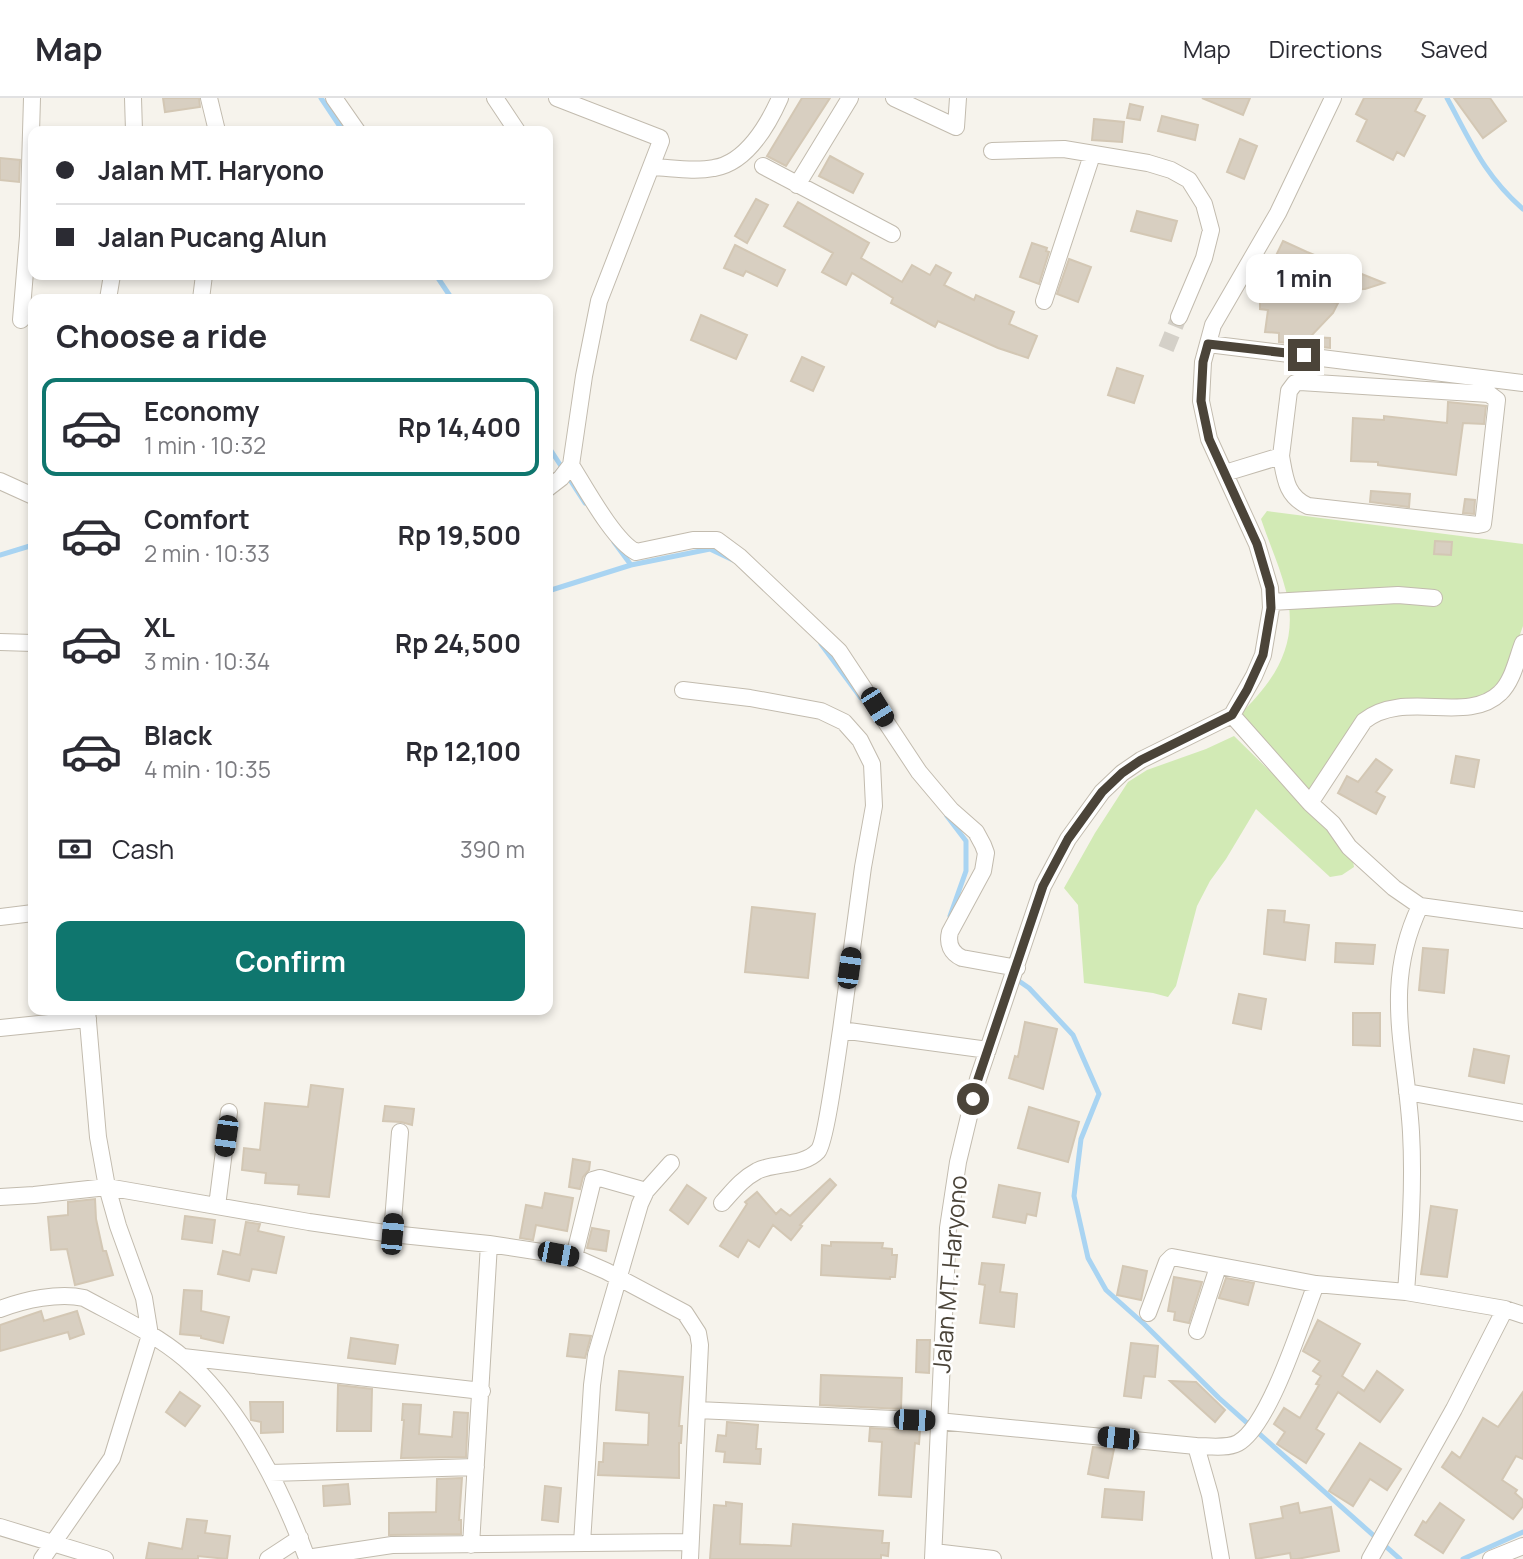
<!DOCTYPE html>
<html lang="en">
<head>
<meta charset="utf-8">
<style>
  :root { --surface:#fff; --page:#f7f7f7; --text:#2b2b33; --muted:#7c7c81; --line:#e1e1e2; --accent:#0f766e }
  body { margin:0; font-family:Manrope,sans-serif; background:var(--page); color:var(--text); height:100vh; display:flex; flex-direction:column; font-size:26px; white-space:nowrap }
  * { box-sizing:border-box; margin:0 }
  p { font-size:23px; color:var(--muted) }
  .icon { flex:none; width:38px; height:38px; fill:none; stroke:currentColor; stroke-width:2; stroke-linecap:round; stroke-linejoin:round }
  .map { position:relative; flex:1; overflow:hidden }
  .details { position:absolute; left:28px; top:196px; width:525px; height:721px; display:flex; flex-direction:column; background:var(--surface); border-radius:14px; box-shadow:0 4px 10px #0003 }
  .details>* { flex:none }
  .hud { position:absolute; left:28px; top:28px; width:525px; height:154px; border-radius:14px; box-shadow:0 4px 10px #0003; display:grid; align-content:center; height:154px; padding:0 28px; background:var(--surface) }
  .end { position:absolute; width:32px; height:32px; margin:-16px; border:9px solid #4b4439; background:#fff; box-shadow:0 0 0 4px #fff }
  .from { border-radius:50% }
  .bubble { position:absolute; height:49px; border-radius:14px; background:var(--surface); box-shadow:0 4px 10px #0003; font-size:23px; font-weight:700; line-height:49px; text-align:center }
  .car { position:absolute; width:21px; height:42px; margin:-21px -10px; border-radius:9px; box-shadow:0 0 5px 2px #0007; background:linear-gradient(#222 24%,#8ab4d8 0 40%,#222 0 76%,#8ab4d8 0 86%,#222 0) }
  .hud b { display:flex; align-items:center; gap:24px; height:66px; font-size:26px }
  .hud b+b { border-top:2px solid var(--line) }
  .hud i { width:18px; height:18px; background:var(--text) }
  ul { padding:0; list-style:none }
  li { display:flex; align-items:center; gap:21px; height:98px; margin:0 14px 10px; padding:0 14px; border:4px solid transparent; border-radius:14px }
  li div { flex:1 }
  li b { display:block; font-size:26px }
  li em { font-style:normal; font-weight:700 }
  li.on { border-color:var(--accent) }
  li>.icon { width:63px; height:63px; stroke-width:1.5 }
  h2 { padding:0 28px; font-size:32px; line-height:84px }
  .pay { display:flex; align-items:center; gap:18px; height:77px; padding:0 28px; font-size:26px }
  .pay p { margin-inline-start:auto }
  .button { display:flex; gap:14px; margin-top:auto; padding:14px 28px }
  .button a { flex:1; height:80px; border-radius:14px; background:var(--accent); color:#fff; font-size:28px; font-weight:700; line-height:80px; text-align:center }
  header { display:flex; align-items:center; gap:42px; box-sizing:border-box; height:98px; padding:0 35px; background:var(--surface); border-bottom:2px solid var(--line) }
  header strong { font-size:33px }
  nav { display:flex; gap:38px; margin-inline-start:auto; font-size:24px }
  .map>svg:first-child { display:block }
  .green { fill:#d2eab5 }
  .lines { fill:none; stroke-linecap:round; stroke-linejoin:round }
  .stream { stroke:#a9d4f2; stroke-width:5 }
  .building { fill:#d8cfc1; stroke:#d3c7b4; stroke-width:2 }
  .minor-tunnel { stroke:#d4d0c8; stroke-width:16; stroke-dasharray:16 8; stroke-linecap:butt }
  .minor-casing { stroke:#c2bbae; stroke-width:18 }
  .minor { stroke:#fff; stroke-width:16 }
  .route { stroke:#4b4439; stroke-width:9 }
  .labels { text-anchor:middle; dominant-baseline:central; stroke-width:5; stroke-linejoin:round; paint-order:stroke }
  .street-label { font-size:24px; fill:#4b4439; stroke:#fff }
</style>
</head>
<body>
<header>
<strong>Map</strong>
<nav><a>Map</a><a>Directions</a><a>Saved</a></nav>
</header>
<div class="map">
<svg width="1523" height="1461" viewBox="0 0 1523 1461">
  <rect width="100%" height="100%" fill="#f6f3ec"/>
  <path class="green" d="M1267,413L1523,446V528L1505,578L1489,599L1360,623L1313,701L1238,618C1274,584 1300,546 1286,493C1280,469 1269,445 1261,421Z
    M1234,638L1327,729L1352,757L1354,769L1342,777L1330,779L1256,711L1226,761L1210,783L1197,808L1176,888L1168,899L1153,895L1084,885L1078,807L1064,790L1095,735L1128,684L1147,672L1206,651Z"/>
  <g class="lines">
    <path class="stream" d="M321,0L343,33
      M1447,0C1471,44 1484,77 1523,111
      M436,177L452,201
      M548,348L585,405
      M614,444L631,467
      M0,457L33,447
      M548,493L631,467L710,451L733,462
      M821,546L861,600
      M947,718L966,743V773L950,818
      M1016,881L1029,890L1073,937L1099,996L1081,1041L1074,1098L1088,1160L1106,1192L1144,1226L1219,1300L1400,1461
      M1463,1461L1523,1434"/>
  </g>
  <path class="building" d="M163,0H199L200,9L165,14Z
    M802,0H830L786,68L767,58Z
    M1202,0H1250L1243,17Z
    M1364,0H1422L1415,13L1425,18L1404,58L1397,54L1393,62L1357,43L1367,22L1356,16Z
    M1454,0H1490L1506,23L1483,40Z
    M1130,6L1143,9L1140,22L1127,20Z
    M1162,18L1198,27L1195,42L1158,33Z
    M1094,21L1124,24L1122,44L1092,42Z
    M1240,41L1257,48L1244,81L1227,74Z
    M830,58L863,76L853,95L819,78Z
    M0,60L20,62L19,84L0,82Z
    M756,101L768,107L747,145L735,138Z
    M798,104L869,145L861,160L902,184L912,167L930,177L936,167L951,175L944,187L974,202L976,197L1014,214L1009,226L1037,238L1028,260L998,250L938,223L935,229L891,205L893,200L852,175L846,187L822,174L833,155L784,128Z
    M1137,113L1177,123L1171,143L1131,133Z
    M1283,143L1307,154L1384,185L1365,191L1336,192L1296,177L1272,166Z
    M1032,145L1047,150L1046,153L1049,154L1039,186L1020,179Z
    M735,147L785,172L777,188L746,173L743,178L724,170Z
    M1069,161L1091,169L1078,204L1057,196Z
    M1269,196L1338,205L1333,215L1310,239L1330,240V250L1279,244V235L1265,234L1268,212L1260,211V199Z
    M701,217L747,237L736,261L691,242Z
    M802,259L824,269L813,293L791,283Z
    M1117,270L1143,278L1134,305L1108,297Z
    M1448,304L1486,308L1484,326L1463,325L1456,377L1378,367V364L1351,363L1353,320L1384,322V318L1447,325Z
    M1371,393L1410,396L1409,409L1370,404Z
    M1465,401L1475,402L1474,416L1463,415Z
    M1435,443L1452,444L1451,457L1434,456Z
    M1456,658L1479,662L1474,689L1451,685Z
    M1376,661L1392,672L1376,694L1385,699L1376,716L1338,695L1347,678L1358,684Z
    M752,809L815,816L808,880L745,874Z
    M1268,812L1285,813L1284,824L1309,827L1305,862L1264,856Z
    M1336,845L1375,847L1373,866L1335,864Z
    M1423,850L1448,852L1444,895L1419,892Z
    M1239,896L1266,901L1261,931L1233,925Z
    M1353,915H1380V948L1353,947Z
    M1025,924L1057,931L1043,991L1009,980L1015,958L1018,959Z
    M1474,951L1509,958L1504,985L1469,978Z
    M311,987L343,991L329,1099L298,1096L299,1087L265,1085L266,1075L242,1072L244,1050L260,1052L265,1005L308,1009Z
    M385,1008L414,1011L412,1027L401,1024L383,1023Z
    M1029,1009L1079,1024L1068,1064L1018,1050Z
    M573,1061L590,1064L589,1072L583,1079L580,1091L569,1089Z
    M830,1081L836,1087L800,1127L802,1128L791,1142L773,1127L759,1149L748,1142L738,1159L720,1148L747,1106L745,1104L757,1094L776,1116L781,1111L790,1118Z
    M687,1087L706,1100L688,1126L670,1112Z
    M999,1087L1040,1095L1036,1118L1027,1116L1025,1125L993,1119Z
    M545,1095L573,1100L567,1133L536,1127L533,1142L520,1140L526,1107L542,1110Z
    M95,1101L96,1121L103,1153H106L113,1177L75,1187L67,1151L51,1152L48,1119L68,1117V1104Z
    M1431,1108L1457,1112L1447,1179L1421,1176Z
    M185,1118L215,1122L212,1145L182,1141Z
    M246,1124L260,1126L258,1133L284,1139L276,1175L252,1171L249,1183L218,1176L223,1153L240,1157Z
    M592,1130L609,1133L606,1153L587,1150Z
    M831,1144L883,1145L882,1150L892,1151V1157H897L895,1179H890V1181L821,1177L822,1147L831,1148Z
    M982,1165L1004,1167L1000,1194L1017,1196L1014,1229L980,1225L985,1187L979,1186Z
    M1123,1168L1147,1173L1141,1202L1117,1197Z
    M1174,1179L1202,1184L1189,1225L1174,1222L1175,1214L1168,1213Z
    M1226,1180L1254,1185L1248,1207L1219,1200Z
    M184,1192L202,1193L201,1213L229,1219L223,1245L201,1240V1238L180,1236Z
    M41,1213L44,1223L77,1213L84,1236L70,1241L68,1234L0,1253V1227Z
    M1318,1222L1360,1246L1342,1278L1364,1293L1377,1273L1403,1292L1380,1324L1338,1294L1316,1331L1324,1336L1306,1365L1277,1346L1285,1334L1274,1326L1284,1310L1300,1320L1319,1287L1316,1286L1321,1278L1313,1273L1320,1263L1303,1253Z
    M570,1236L591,1238L585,1260L567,1258Z
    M351,1240L398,1247L395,1266L348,1260Z
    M917,1242H930L929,1275L916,1274Z
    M1131,1245L1158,1248L1155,1279L1144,1278L1141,1300L1124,1298Z
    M619,1273L683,1279L679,1328H682L681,1345H679V1380L598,1377L599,1364H603L604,1345L648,1347L649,1315L616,1312Z
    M821,1277L902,1280L901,1311L820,1307Z
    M1170,1283L1196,1284L1225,1312L1215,1324Z
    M338,1287L372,1291L371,1333H337Z
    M180,1294L200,1308L185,1328L166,1314Z
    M1523,1294V1361L1516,1358L1502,1382L1517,1392L1515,1395L1523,1402V1408L1513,1421L1442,1369L1452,1354L1460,1360L1483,1320L1498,1329Z
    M250,1304H283V1334L261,1335V1324L251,1322Z
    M403,1306L421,1307L419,1336L452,1339L454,1314L468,1315L466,1359L401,1360L404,1322H402Z
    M727,1324L758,1327L756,1351H761L760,1366L724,1364L725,1354L716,1353L718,1337L726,1338Z
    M870,1330L920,1333L919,1346L915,1345L911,1399L879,1397L882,1344L869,1343Z
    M1360,1345L1401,1371L1387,1392L1370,1381L1353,1408L1329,1393Z
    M1093,1349L1114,1351L1108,1380L1088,1376Z
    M462,1380L459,1422H461V1436L389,1437V1415L436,1414L437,1381Z
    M348,1386L350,1406L324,1408L323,1388Z
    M545,1388L561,1390L558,1424L542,1422Z
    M1105,1391L1144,1394L1142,1422L1102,1419Z
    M726,1404L742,1406L740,1446L791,1448L793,1426L883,1433L882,1445H889L888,1458L881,1457V1461H710L714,1407L726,1408Z
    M1298,1405L1300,1415L1331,1409L1339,1453L1297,1461H1291L1290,1455L1256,1461L1250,1426L1283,1420L1281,1409Z
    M1440,1405L1464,1422L1443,1455L1415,1437L1423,1423L1426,1425Z
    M187,1421L207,1423L205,1435L230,1438L227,1461L198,1458V1461H146L149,1445L182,1451Z"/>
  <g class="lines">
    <path class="minor-tunnel" d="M1166,251L1179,219"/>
    <g class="minor-casing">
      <path id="minor" d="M133,0L134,33
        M209,0L217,33
        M334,0L357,33
        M495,0L517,33
        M894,0L956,29L958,0
        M992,53L1064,51L1148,65L1171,72L1189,82L1204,106L1211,132L1204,160L1179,219
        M763,68L892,136
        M653,69C673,70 694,74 714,70C746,65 768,27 780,0
        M797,87L850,0
        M1246,171L1261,189
        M108,201L112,177
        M201,201L204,177
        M1044,203L1092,57
        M21,222L28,138L32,0
        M1208,246L1523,285
        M571,367C585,389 614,443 636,454L693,442H717L740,459L839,553L919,674L951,712L976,734L983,747L986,755L983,773L950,834C947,846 951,855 962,860L1017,870
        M1225,375L1281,358L1289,293L1295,285L1300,284L1489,296L1497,302L1484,418L1483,426L1478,427L1308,408C1286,398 1285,380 1281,358
        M0,383L33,398
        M548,390L561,380L571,367L584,278L599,203L661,43L660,40L557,0
        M1271,504L1398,497L1434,500
        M0,544L33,545
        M683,592L750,600L821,613L844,624L860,642L872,666L874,708L863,769L841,932L988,952
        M1232,617L1310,705L1333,726L1349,749L1394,790L1420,808L1523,822
        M1310,705L1364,623C1404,591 1467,627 1500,595C1513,583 1517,560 1523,545
        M0,819L33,815
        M0,930L88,921
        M1407,994L1523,1015
        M0,1099L34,1097L107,1089L309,1124L392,1136L489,1146L574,1159L606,1173L685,1215L698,1235L700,1247L690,1461
        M722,1105C733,1093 742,1081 757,1073C775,1064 803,1069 818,1053C826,1044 838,951 841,932
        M217,1108L229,1014
        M392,1136L400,1034
        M574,1159L593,1082L600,1080L646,1093
        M1406,1194C1410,1141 1414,1087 1411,1034C1406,950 1382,888 1420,808
        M0,1211C24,1202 59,1194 84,1200C117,1218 156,1236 185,1261C240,1308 282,1392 307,1460L392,1447L690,1444
        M1148,1215L1167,1164L1172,1159L1316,1186L1406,1194L1505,1211
        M1197,1233L1218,1169
        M183,1259L482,1293
        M697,1312L938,1323L1196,1348L1210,1397L1221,1461
        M1196,1348C1208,1348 1227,1351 1238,1345C1270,1327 1302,1222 1316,1186
        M270,1375L476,1369
        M0,1429L105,1461
        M582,1445L592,1287L596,1257L640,1106L646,1093L671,1065
        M471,1447L489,1146
        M934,1454L993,1461
        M42,1461L112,1360L150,1237L144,1200L118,1128L107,1089L98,1039L87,912
        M268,1461L300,1440
        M933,1461L948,1130L958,1064L978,981L1043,788L1068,741L1102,694L1122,675L1141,662L1232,617L1254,578L1263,557L1271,510L1270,490L1257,446L1209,341L1201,303L1203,264L1213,227L1278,115L1333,0
        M1370,1461L1454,1311L1505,1211L1523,1217
        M1491,1461L1523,1448"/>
    </g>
    <use href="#minor" class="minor"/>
  </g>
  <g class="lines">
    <path class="route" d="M973,1001L978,981L1043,788L1068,741L1102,694L1122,675L1141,662L1232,617L1247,592L1263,557L1271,510L1270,490L1257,446L1209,341L1201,303L1203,264L1208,246L1304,257"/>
  </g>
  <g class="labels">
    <g class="street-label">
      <text transform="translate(949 1176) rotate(-85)">Jalan MT. Haryono</text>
    </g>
  </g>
</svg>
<i class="end from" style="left:973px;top:1001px"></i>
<i class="end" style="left:1304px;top:257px"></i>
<div class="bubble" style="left:1246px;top:156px;width:116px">1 min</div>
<i class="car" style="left:877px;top:609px;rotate:148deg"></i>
<i class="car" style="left:849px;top:870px;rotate:8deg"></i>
<i class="car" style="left:226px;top:1038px;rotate:188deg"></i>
<i class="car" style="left:392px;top:1136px;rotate:5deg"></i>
<i class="car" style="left:558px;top:1156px;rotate:101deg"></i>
<i class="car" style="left:914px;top:1322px;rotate:92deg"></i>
<i class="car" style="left:1118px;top:1340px;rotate:276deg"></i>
<div class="hud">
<b><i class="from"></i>Jalan MT. Haryono</b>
<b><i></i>Jalan Pucang Alun</b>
</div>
<section class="details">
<h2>Choose a ride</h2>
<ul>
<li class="on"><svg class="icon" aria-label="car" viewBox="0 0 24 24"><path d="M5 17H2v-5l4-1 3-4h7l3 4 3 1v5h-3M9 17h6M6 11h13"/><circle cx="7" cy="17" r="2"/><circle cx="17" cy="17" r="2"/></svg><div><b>Economy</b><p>1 min · 10:32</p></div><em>Rp 14,400</em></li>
<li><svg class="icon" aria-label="car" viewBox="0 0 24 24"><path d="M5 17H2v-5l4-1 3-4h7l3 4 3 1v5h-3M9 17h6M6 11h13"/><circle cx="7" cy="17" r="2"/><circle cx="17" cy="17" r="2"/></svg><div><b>Comfort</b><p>2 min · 10:33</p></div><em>Rp 19,500</em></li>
<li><svg class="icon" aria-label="car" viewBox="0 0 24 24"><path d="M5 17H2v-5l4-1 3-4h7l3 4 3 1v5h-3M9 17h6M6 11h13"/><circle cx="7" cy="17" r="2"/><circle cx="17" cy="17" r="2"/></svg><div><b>XL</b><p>3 min · 10:34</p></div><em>Rp 24,500</em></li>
<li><svg class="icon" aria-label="car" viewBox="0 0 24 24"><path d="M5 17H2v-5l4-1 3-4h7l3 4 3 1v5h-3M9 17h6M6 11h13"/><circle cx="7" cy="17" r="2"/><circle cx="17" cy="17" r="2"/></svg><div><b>Black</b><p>4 min · 10:35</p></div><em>Rp 12,100</em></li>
</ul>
<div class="pay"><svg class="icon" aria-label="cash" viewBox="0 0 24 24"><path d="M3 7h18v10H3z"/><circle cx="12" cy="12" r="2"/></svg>Cash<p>390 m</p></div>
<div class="button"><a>Confirm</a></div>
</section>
</div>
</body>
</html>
